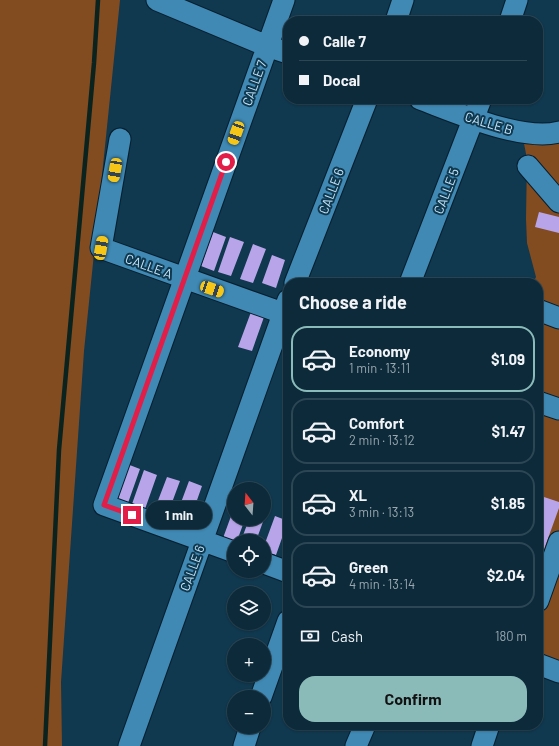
<!DOCTYPE html>
<html lang="en">
<head>
<meta charset="utf-8">
<style>
  :root { --surface:#0c2a3a; --page:#153242; --text:#f1f3f6; --muted:#9aa7af; --line:#2c4654; --accent:#8bbbb9 }
  body { margin:0; font-family:Barlow,sans-serif; background:var(--page); color:var(--text); height:100vh; display:flex; flex-direction:column; font-size:15px; white-space:nowrap }
  * { box-sizing:border-box; margin:0 }
  p { font-size:13px; color:var(--muted) }
  .icon { flex:none; width:22px; height:22px; fill:none; stroke:currentColor; stroke-width:2; stroke-linecap:round; stroke-linejoin:round }
  .map { position:relative; flex:1; overflow:hidden }
  .sheet { position:absolute; left:283px; top:278px; width:260px; height:452px; display:flex; flex-direction:column; background:var(--surface); border-radius:16px; box-shadow:0 1px 3px #0004,0 0 0 1px var(--line) }
  .sheet>* { flex:none }
  .hud { position:absolute; left:283px; top:16px; width:260px; height:88px; border-radius:16px; box-shadow:0 1px 3px #0004,0 0 0 1px var(--line); display:grid; align-content:center; height:88px; padding:0 16px; background:var(--surface) }
  .needle { width:26px; rotate:343deg }
  .tools { position:absolute; left:227px; top:482px; display:grid; gap:8px }
  .tools a { display:grid; place-items:center; width:44px; height:44px; border-radius:50%; background:var(--surface); box-shadow:0 1px 3px #0004,0 0 0 1px var(--line); font-size:20px }
  .end { position:absolute; width:18px; height:18px; margin:-9px; border:5px solid #e11d48; background:#fff; box-shadow:0 0 0 2px #fff }
  .from { border-radius:50% }
  .bubble { position:absolute; height:28px; border-radius:14px; background:var(--surface); box-shadow:0 1px 3px #0004,0 0 0 1px var(--line); font-size:13px; font-weight:700; line-height:28px; text-align:center }
  .car { position:absolute; width:12px; height:24px; margin:-12px -6px; border-radius:5px; box-shadow:0 0 3px 1px #0007; background:linear-gradient(#f5c518 24%,#345 0 40%,#f5c518 0 76%,#345 0 86%,#f5c518 0) }
  .hud b { display:flex; align-items:center; gap:14px; height:38px; font-size:15px }
  .hud b+b { border-top:1px solid var(--line) }
  .hud i { width:10px; height:10px; background:var(--text) }
  ul { padding:0; list-style:none }
  li { display:flex; align-items:center; gap:12px; height:66px; margin:0 8px 6px; padding:0 8px; border:2px solid var(--line); border-radius:16px }
  li div { flex:1 }
  li b { display:block; font-size:15px }
  li em { font-style:normal; font-weight:700 }
  li.current { border-color:var(--accent) }
  li>.icon { width:36px; height:36px; stroke-width:1.5 }
  h2 { padding:0 16px; font-size:18px; line-height:48px }
  .pay { display:flex; align-items:center; gap:10px; height:44px; padding:0 16px; font-size:15px }
  .pay p { margin-inline-start:auto }
  .button { display:flex; gap:8px; margin-top:auto; padding:8px 16px }
  .button a { flex:1; height:46px; border-radius:16px; background:var(--accent); color:#111; font-size:16px; font-weight:700; line-height:46px; text-align:center }
  .map>svg:first-child { display:block }
  .green { fill:#824c20 }
  .lines { fill:none; stroke-linecap:round; stroke-linejoin:round }
  .stream { stroke:#0b231e; stroke-width:4.5 }
  .building { fill:#b8a5e9 }
  .minor-casing { stroke:#071e2c; stroke-width:23 }
  .minor { stroke:#3f89b4; stroke-width:21 }
  .route { stroke:#e11d48; stroke-width:5 }
  .labels { text-anchor:middle; dominant-baseline:central; stroke-width:4; stroke-linejoin:round; paint-order:stroke }
  .street-label { font-size:13px; fill:#c4e8ff; stroke:#10384e }
</style>
</head>
<body>
<div class="map">
<svg width="559" height="746" viewBox="0 0 559 746">
  <rect width="100%" height="100%" fill="#10384e"/>
  <path class="green" d="M0,0H120L84,351L61,682L62,746H0Z
    M559,132V672L538,664V283H533L536,277L527,243L526,219L527,159L522,133Z"/>
  <g class="lines">
    <path class="stream" d="M45,746L59,450L94,63L98,0"/>
  </g>
  <path class="building" d="M494,99H508L507,105L493,101Z
    M539,212L559,217V233L535,227Z
    M213,232L226,237L214,271L201,266Z
    M230,237L244,242L231,276L218,272Z
    M253,244L266,249L253,283L240,279Z
    M272,255L285,260L276,288L262,283Z
    M251,312L264,317L252,351L238,347Z
    M127,464L140,469L128,503L115,499Z
    M144,470L157,475L145,509L132,504Z
    M167,477L180,481L167,516L154,511Z
    M189,481L202,486L190,520L176,516Z
    M541,496L559,502V508L538,566V506Z
    M234,508V519H245L237,541L223,538Z
    M275,516L288,521L276,555L264,551V546Z
    M249,519H264L256,541H241Z"/>
  <g class="lines">
    <g class="minor-casing">
      <path id="minor" d="M157,0L267,46L288,53
        M396,21L403,0
        M510,21L517,0
        M420,99C455,112 523,142 559,132
        M120,139L101,248L288,315
        M528,166L559,202
        M295,283L367,99
        M410,283L481,99
        M538,310L559,318
        M538,402L559,409
        M234,552L104,505L284,0
        M264,563L288,572
        M538,601L559,542
        M538,664L559,672
        M261,697L288,621
        M129,746L288,300
        M244,746L250,727
        M356,746L365,725
        M482,746L489,725"/>
    </g>
    <use href="#minor" class="minor"/>
  </g>
  <g class="lines">
    <path class="route" d="M132,515L104,505L226,162"/>
  </g>
  <g class="labels">
    <g class="street-label">
      <text transform="translate(254 83) rotate(-70)">CALLE 7</text>
      <text transform="translate(489 123) rotate(17)">CALLE B</text>
      <text transform="translate(331 191) rotate(-69)">CALLE 6</text>
      <text transform="translate(446 191) rotate(-69)">CALLE 5</text>
      <text transform="translate(149 266) rotate(20)">CALLE A</text>
      <text transform="translate(192 568) rotate(-70)">CALLE 6</text>
    </g>
  </g>
</svg>
<div class="tools">
<a><svg class="needle" viewBox="-14 -14 28 28"><path d="M0-13l5 13h-10z" fill="#e53935"/><path d="M0 13l5-13h-10z" fill="#9aa7af"/></svg></a>
<a><svg class="icon" aria-label="locate" viewBox="0 0 24 24"><circle cx="12" cy="12" r="6"/><path d="M12 2v4M12 18v4M2 12h4M18 12h4"/></svg></a>
<a><svg class="icon" aria-label="layers" viewBox="0 0 24 24"><path d="M12 4l9 5-9 5-9-5zM3 14l9 5 9-5"/></svg></a>
<a>+</a>
<a>−</a>
</div>
<i class="end from" style="left:226px;top:162px"></i>
<i class="end" style="left:132px;top:515px"></i>
<div class="bubble" style="left:146px;top:501px;width:66px">1 min</div>
<i class="car" style="left:236px;top:133px;rotate:200deg"></i>
<i class="car" style="left:115px;top:170px;rotate:190deg"></i>
<i class="car" style="left:101px;top:248px;rotate:10deg"></i>
<i class="car" style="left:212px;top:289px;rotate:109deg"></i>
<div class="hud">
<b><i class="from"></i>Calle 7</b>
<b><i></i>Docal</b>
</div>
<section class="sheet">
<h2>Choose a ride</h2>
<ul>
<li class="current"><svg class="icon" aria-label="car" viewBox="0 0 24 24"><path d="M5 17H2v-5l4-1 3-4h7l3 4 3 1v5h-3M9 17h6M6 11h13"/><circle cx="7" cy="17" r="2"/><circle cx="17" cy="17" r="2"/></svg><div><b>Economy</b><p>1 min · 13:11</p></div><em>$1.09</em></li>
<li><svg class="icon" aria-label="car" viewBox="0 0 24 24"><path d="M5 17H2v-5l4-1 3-4h7l3 4 3 1v5h-3M9 17h6M6 11h13"/><circle cx="7" cy="17" r="2"/><circle cx="17" cy="17" r="2"/></svg><div><b>Comfort</b><p>2 min · 13:12</p></div><em>$1.47</em></li>
<li><svg class="icon" aria-label="car" viewBox="0 0 24 24"><path d="M5 17H2v-5l4-1 3-4h7l3 4 3 1v5h-3M9 17h6M6 11h13"/><circle cx="7" cy="17" r="2"/><circle cx="17" cy="17" r="2"/></svg><div><b>XL</b><p>3 min · 13:13</p></div><em>$1.85</em></li>
<li><svg class="icon" aria-label="car" viewBox="0 0 24 24"><path d="M5 17H2v-5l4-1 3-4h7l3 4 3 1v5h-3M9 17h6M6 11h13"/><circle cx="7" cy="17" r="2"/><circle cx="17" cy="17" r="2"/></svg><div><b>Green</b><p>4 min · 13:14</p></div><em>$2.04</em></li>
</ul>
<div class="pay"><svg class="icon" aria-label="cash" viewBox="0 0 24 24"><path d="M3 7h18v10H3z"/><circle cx="12" cy="12" r="2"/></svg>Cash<p>180 m</p></div>
<div class="button"><a>Confirm</a></div>
</section>
</div>
</body>
</html>
